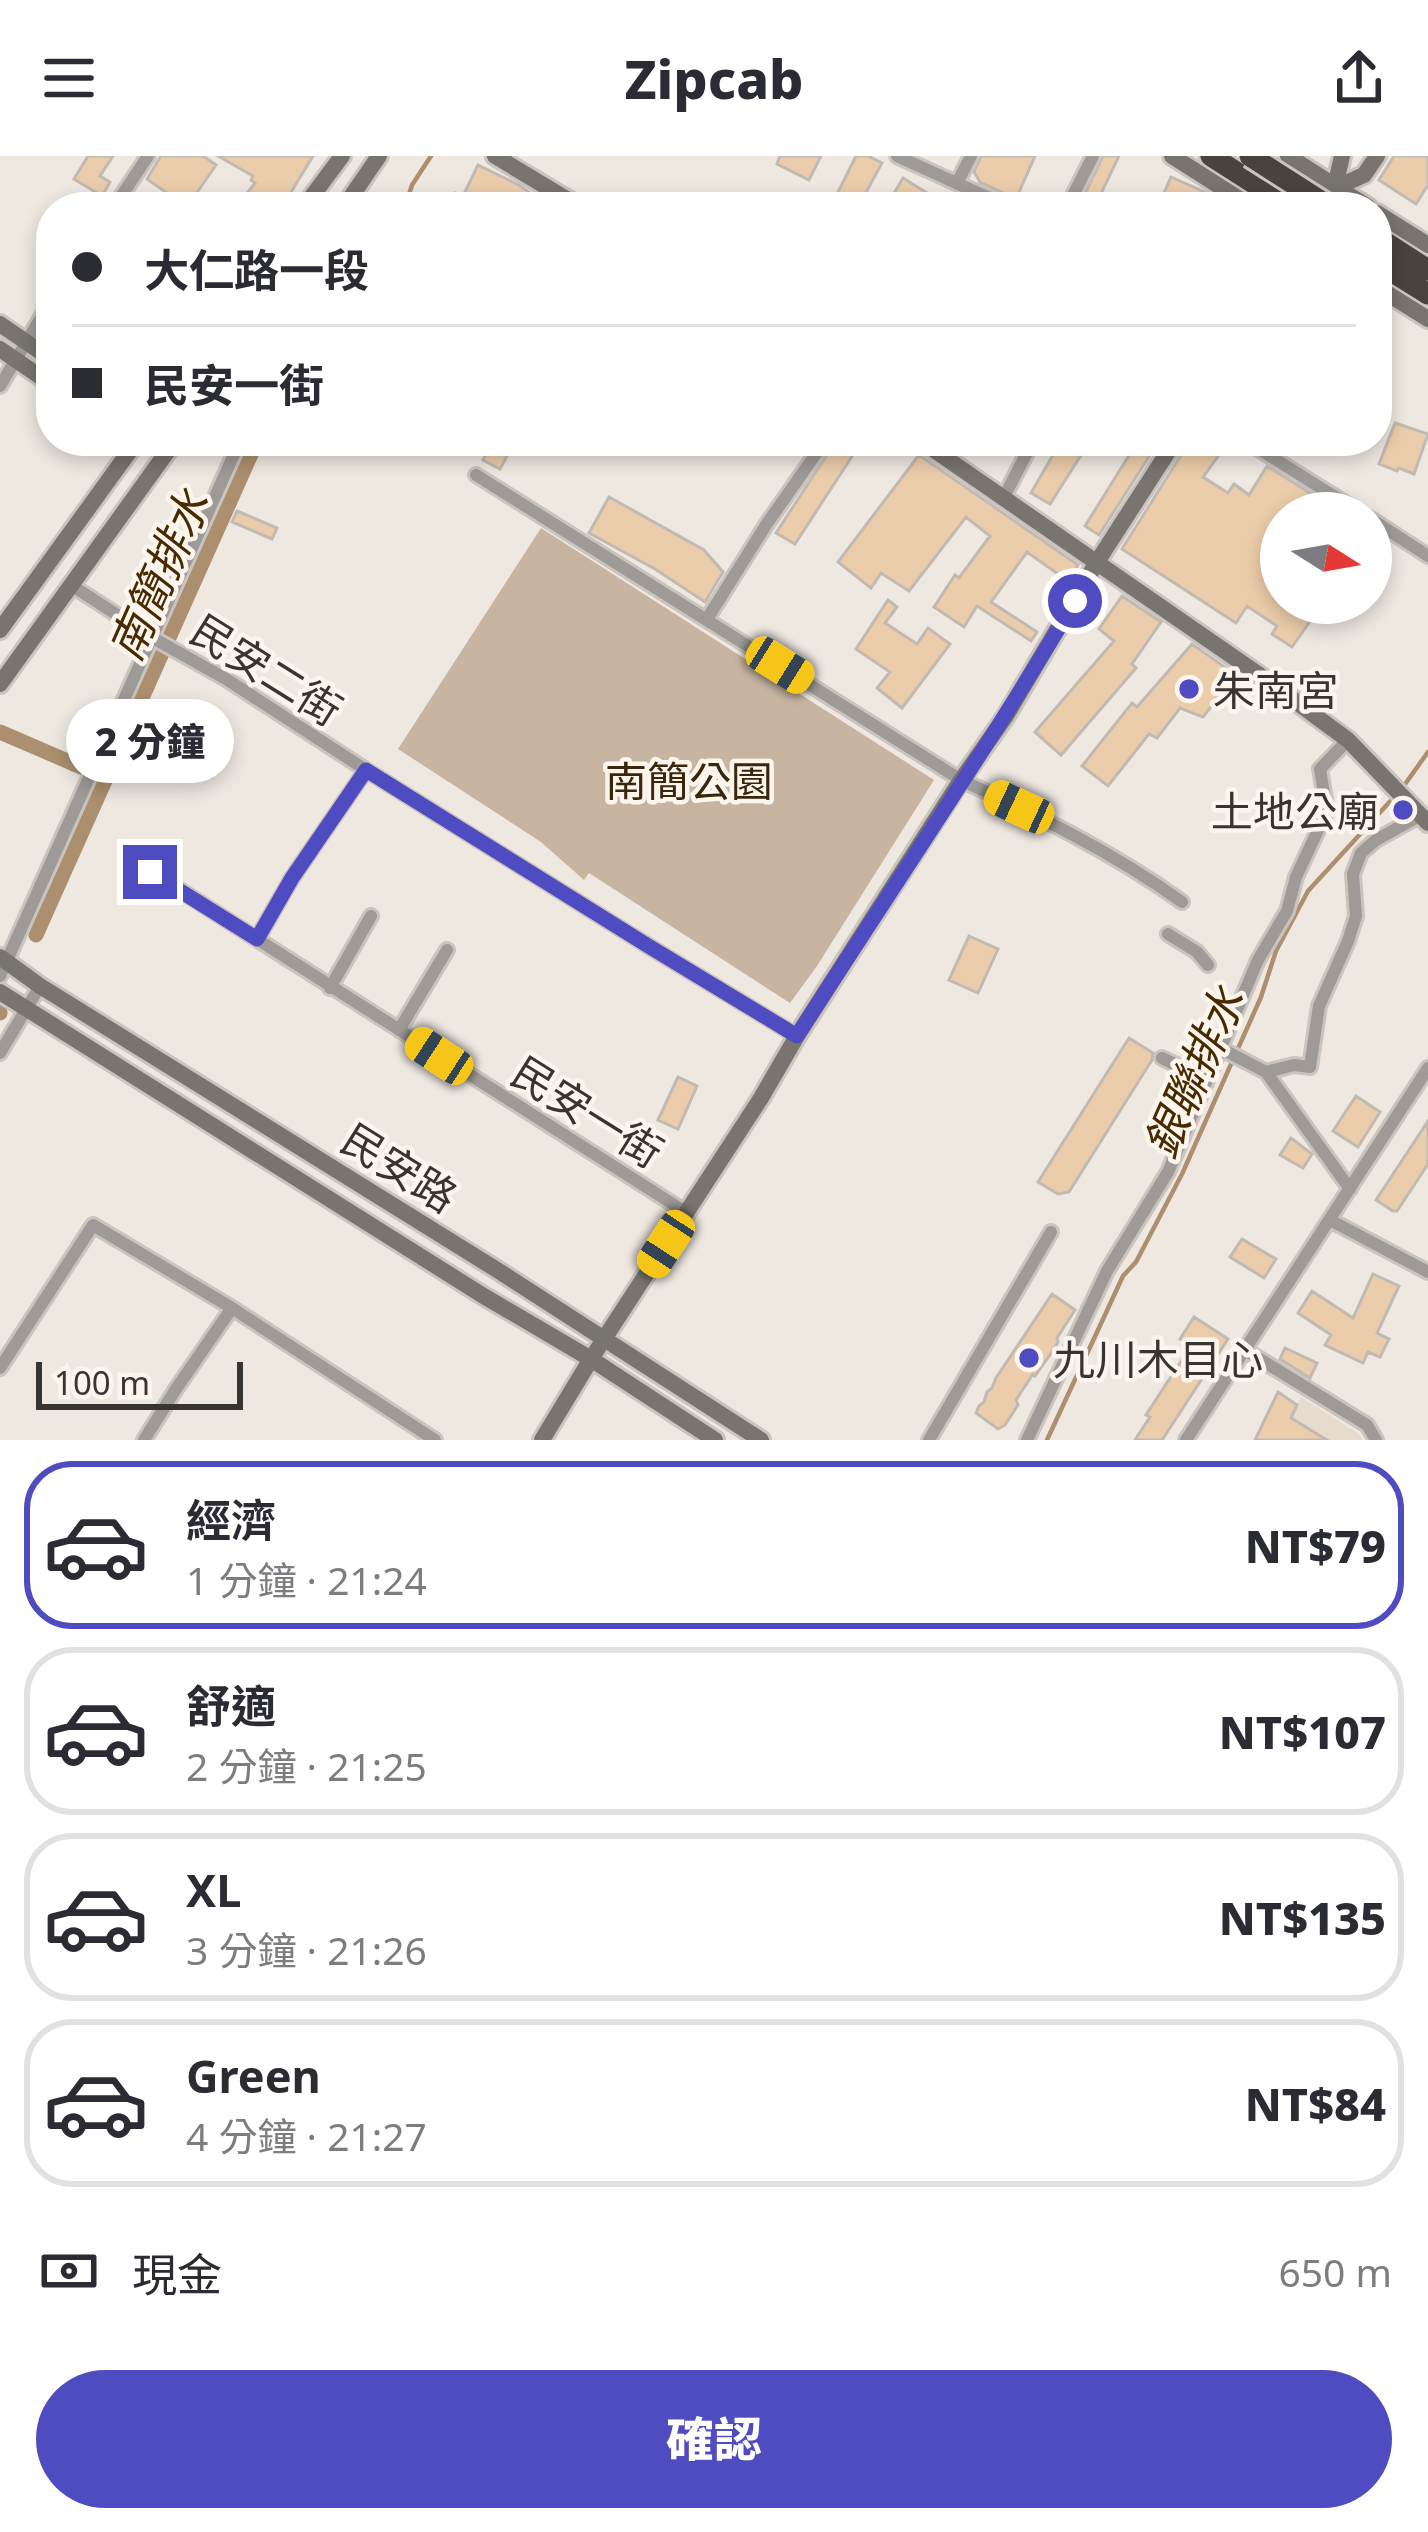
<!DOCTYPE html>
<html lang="zh-TW">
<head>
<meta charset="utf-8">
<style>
  :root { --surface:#fff; --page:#f2f2f3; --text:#2b2b33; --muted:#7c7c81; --line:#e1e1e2; --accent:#4f4bc1 }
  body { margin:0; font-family:"Noto Sans","Noto Sans TC",sans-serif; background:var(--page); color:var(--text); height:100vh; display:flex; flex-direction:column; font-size:45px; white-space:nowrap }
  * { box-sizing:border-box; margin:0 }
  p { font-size:39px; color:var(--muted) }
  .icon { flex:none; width:66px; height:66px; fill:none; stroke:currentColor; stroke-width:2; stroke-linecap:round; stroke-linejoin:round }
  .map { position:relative; height:1284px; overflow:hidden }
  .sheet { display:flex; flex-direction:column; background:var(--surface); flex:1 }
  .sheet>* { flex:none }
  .banner { position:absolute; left:36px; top:36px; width:1356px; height:264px; border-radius:48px; box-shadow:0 6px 18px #0003; display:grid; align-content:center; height:264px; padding:0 36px; background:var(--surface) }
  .needle { width:78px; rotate:101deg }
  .fabs { position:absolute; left:1260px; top:336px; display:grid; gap:24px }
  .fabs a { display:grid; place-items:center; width:132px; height:132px; border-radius:50%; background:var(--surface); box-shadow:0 6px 18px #0003; font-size:60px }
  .scale { position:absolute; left:36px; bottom:30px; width:207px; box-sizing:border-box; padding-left:12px; border:6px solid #373532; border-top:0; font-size:33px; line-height:42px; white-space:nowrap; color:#373532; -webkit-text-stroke:9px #fcf5ee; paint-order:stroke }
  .end { position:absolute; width:54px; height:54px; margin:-27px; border:15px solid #4f4bc1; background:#fff; box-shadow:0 0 0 6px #fff }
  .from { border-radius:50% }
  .bubble { position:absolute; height:84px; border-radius:42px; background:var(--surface); box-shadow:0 6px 18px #0003; font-size:39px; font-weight:800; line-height:84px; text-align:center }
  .car { position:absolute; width:36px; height:72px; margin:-36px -18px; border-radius:15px; box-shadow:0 0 9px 3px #0007; background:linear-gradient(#f5c518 24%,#345 0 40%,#f5c518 0 76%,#345 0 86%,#f5c518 0) }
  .banner b { display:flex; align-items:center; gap:42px; height:114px; font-size:45px }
  .banner b+b { border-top:3px solid var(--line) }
  .banner i { width:30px; height:30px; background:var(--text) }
  ul { padding:21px 0 0; list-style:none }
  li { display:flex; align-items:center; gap:36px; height:168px; margin:0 24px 18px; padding:0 12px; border:6px solid var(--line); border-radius:48px }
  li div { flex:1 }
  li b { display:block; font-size:45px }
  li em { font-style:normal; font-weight:800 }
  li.active { border-color:var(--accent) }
  li>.icon { width:108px; height:108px; stroke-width:1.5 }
  .pay { display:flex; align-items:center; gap:30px; height:132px; padding:0 36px; font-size:45px }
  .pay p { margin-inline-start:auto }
  .button { display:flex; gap:24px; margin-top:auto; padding:24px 36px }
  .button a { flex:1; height:138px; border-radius:72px; background:var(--accent); color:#fff; font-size:48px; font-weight:800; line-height:138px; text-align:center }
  header { display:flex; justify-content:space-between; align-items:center; height:156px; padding:0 36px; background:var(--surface); font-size:54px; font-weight:800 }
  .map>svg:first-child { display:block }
  .built { fill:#e7dbce }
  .green { fill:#c7b5a1 }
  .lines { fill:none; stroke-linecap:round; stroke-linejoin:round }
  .stream { stroke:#ac8f6f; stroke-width:4.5 }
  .canal { stroke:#ac8f6f; stroke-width:15 }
  .building { fill:#eccdab; stroke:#c1bab3; stroke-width:3 }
  .street-casing { stroke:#cac4be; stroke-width:18 }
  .secondary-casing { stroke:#cac4be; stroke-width:22 }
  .highway-casing { stroke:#cac4be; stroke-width:27 }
  .street { stroke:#9d9a97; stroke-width:12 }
  .secondary { stroke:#787470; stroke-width:16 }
  .highway { stroke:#48433d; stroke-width:21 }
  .highway-bridge-casing { stroke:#cac4be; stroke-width:27; stroke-linecap:butt }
  .highway-bridge { stroke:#48433d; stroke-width:21 }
  .route { stroke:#4f4bc1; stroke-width:15 }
  .poi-dot { fill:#4f4bc1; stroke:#fcf5ee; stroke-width:4.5 }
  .labels { text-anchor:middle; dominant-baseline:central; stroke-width:9; stroke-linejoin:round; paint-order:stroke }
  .street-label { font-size:42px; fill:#373532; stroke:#fcf5ee }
  .poi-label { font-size:42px; fill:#373532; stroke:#fcf5ee; text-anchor:start }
  .park-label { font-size:42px; fill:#3c260b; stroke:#fcf5ee }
  .water-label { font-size:45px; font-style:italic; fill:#482a00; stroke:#fcf5ee }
</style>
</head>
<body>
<header><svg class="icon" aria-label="menu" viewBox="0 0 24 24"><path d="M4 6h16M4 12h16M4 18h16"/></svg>Zipcab<svg class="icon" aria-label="share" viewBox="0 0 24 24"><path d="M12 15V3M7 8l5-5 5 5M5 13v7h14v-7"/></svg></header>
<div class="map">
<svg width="1428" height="1284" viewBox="0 0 1428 1284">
  <rect width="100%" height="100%" fill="#efe8e1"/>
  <path class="built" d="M1301,1241L1359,1278L1363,1284H1281Z"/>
  <path class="green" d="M541,372L934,624L817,810L790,847L589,717L584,724L541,686L398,593Z"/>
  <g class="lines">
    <path class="stream" d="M405,51L412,29L431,0
      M1403,631L1428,596
      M1047,1284L1123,1120L1136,1106L1182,1018L1261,841L1276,795L1308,735L1395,640"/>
    <path class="canal" d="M0,576L102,620
      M36,779L257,285
      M0,857V856"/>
  </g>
  <path class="building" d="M88,0H113L100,20L110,26L102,40L74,23Z
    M161,0H203L216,9L187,51L147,23Z
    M218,0H313L282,51H236L255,27L251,24L253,20Z
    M780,0H821L809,24L777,8Z
    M856,0H868L882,7L858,51H852L835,42Z
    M981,0H1035L1016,43L980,26L974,16Z
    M1103,0H1119L1098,44L1085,38Z
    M1394,0H1428V29L1416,48L1379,24Z
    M478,9L519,29L550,51H444L455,37L462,42Z
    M1171,21L1207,37L1201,51H1158Z
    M903,22L927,37L918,51H886Z
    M1395,267L1428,278L1414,318L1399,312L1397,315L1379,308Z
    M493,285H515L500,313L483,304Z
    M836,285H862L795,388L776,377Z
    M1061,285H1090L1050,348L1031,337Z
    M1138,285H1159L1099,379L1085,370Z
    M1194,285H1229L1203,321L1228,337L1234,328L1249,339L1267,310L1321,344L1313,357H1281V447H1286L1311,464L1292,491L1272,478L1277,470L1247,450L1236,467L1122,393L1188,288L1191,290Z
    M919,299L1078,409L1068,425L1027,396L991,446L1037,476L1031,485L977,450L964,471L934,451L955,419L959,422L990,380L966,361L909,435L881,417L871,432L838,406Z
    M609,341L704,394L723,416L705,446L655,413L589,377Z
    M237,355L277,372L272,383L232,366Z
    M1122,440L1161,466L1132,508L1136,512L1061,599L1035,576L1114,485L1099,473Z
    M888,444L897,451L885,467L917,488L928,472L950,488L902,552L877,532L890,516L856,493Z
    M1192,488L1236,519L1203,561L1180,552L1157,582L1149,578L1108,630L1082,610L1132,547L1137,551Z
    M969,780L998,793L978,837L949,824Z
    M1129,882L1153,897L1152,904L1069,1036L1058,1038L1038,1026Z
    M678,921L697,930L678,973L658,964Z
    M1356,940L1380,956L1358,991L1333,975Z
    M1428,965V1008L1397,1055H1393L1376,1044Z
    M1291,982L1312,998L1303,1012L1280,999Z
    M1242,1083L1276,1103L1264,1122L1230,1101Z
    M1373,1118L1399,1130L1377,1177L1389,1183L1380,1201L1368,1196L1363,1207L1325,1189L1331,1179L1298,1157L1312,1135L1353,1162Z
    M1052,1138L1075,1154L1057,1182L1058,1186L1052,1196L1035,1220L1033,1218L1016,1244L1018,1249L1005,1269L998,1273L976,1257L979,1250L984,1246L987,1236L992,1232L996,1222Z
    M1194,1161L1228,1183L1162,1284H1135L1150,1261L1146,1259L1191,1190L1180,1183Z
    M1285,1192L1317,1207L1310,1222L1280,1203Z
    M1278,1236L1297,1249L1291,1262L1327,1284H1255Z"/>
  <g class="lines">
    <g class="street-casing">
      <path id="street" d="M897,0L1009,51
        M957,27L971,0
        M114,51L148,0
        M1067,51L1093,0
        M0,230L51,145
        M1246,285L1361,357
        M476,319L961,624C1037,659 1114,697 1182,746
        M1004,341L1033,285
        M1371,363L1428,400
        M71,429L153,482L226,523L366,614L650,791L797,880
        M707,463L766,369L825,285
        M150,715L687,1057
        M1168,778L1197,796L1208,809
        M257,783L292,722L366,614
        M0,820L240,285
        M330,832L371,760
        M399,874L447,794
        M1222,893L1266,916L1350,1033
        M0,897L40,830
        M1162,902L1207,924
        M1266,916L1294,909L1310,911L1319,850L1348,785L1356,760L1353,718L1361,697L1376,684L1421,659
        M1330,1064L1428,1116
        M1245,1194L1367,1269L1376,1284
        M0,1212L93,1069L232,1152L435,1284
        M144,1284L176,1233L232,1152
        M929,1284L1051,1076
        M1027,1284L1107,1115L1168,1016L1258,804L1287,755L1296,721L1327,655L1320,613L1348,584
        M1186,1284L1428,912"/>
    </g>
    <g class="secondary-casing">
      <path id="secondary" d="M495,0L580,51
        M1172,0L1252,51
        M1288,0L1368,51
        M1337,31L1364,19L1377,0
        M1334,35L1342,0
        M304,51L342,0
        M344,51L379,0
        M1377,57L1428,89
        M1377,131L1428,163
        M0,168L51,203
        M0,193L51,228
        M921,285L1268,525L1348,584L1428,667
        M0,474L137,285
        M0,528L175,285
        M0,801L40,830L494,1112L761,1284
        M0,836L482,1139L591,1203L715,1284
        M542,1284L591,1203L761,942L797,880L961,624L1006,560L1097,406L1175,285"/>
    </g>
    <g class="highway-casing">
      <path id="highway" d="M1211,0L1291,51
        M1377,81L1428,114
        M1377,106L1428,138"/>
    </g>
    <use href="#street" class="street"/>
    <use href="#secondary" class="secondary"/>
    <use href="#highway" class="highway"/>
    <g class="highway-bridge-casing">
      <path id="highway-bridge" d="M1250,0L1330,51"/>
    </g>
    <use href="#highway-bridge" class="highway-bridge"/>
  </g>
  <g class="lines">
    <path class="route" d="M150,716L257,783L292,722L366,614L650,791L797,880C890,735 987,593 1075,445"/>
  </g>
  <g class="poi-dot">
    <circle cx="1189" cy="533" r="12"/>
    <circle cx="1403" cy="654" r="12"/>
    <circle cx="1029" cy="1202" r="12"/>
  </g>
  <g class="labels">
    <g class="street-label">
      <text transform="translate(267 513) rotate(32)">民安二街</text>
      <text transform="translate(588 955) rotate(32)">民安一街</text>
      <text transform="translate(400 1011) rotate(32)">民安路</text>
    </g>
    <g class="poi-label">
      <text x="1213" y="533">朱南宮</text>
      <text x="1379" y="654" text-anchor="end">土地公廟</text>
      <text x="1053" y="1202">九川木目心</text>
    </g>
    <g class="park-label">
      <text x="689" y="624">南簡公園</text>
    </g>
    <g class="water-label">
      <text transform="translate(158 419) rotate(-66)">南簡排水</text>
      <text transform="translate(1193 916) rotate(-66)">銀聯排水</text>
    </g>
  </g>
</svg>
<div class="fabs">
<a><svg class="needle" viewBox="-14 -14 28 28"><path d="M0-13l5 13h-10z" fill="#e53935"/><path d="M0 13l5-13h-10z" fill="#7c7c81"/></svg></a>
</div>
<div class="scale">100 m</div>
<i class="end from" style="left:1075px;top:445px"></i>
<i class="end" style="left:150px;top:716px"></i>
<div class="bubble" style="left:66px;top:543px;width:168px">2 分鐘</div>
<i class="car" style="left:780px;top:509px;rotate:122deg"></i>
<i class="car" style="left:1019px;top:651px;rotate:295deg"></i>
<i class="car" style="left:439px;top:900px;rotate:303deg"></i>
<i class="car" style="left:666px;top:1088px;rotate:213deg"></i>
<div class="banner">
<b><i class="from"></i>大仁路一段</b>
<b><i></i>民安一街</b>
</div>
</div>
<section class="sheet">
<ul>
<li class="active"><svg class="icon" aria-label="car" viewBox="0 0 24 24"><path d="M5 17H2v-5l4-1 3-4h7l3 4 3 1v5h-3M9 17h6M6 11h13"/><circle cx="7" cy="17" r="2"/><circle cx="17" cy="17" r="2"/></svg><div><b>經濟</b><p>1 分鐘 · 21:24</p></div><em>NT$79</em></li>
<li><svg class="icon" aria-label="car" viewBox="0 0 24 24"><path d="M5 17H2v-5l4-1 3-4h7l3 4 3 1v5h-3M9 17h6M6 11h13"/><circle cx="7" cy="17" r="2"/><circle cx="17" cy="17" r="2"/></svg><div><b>舒適</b><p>2 分鐘 · 21:25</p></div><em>NT$107</em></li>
<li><svg class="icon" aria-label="car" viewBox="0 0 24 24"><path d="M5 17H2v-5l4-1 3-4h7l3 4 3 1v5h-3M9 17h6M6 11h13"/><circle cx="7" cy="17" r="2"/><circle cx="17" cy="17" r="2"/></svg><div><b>XL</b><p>3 分鐘 · 21:26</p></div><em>NT$135</em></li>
<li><svg class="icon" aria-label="car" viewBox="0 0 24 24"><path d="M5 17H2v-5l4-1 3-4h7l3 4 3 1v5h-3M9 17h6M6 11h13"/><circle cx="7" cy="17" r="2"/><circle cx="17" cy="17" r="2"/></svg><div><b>Green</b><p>4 分鐘 · 21:27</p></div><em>NT$84</em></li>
</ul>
<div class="pay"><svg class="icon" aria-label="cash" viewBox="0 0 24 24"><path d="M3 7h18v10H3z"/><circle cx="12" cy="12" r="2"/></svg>現金<p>650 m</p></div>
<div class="button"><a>確認</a></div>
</section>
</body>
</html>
